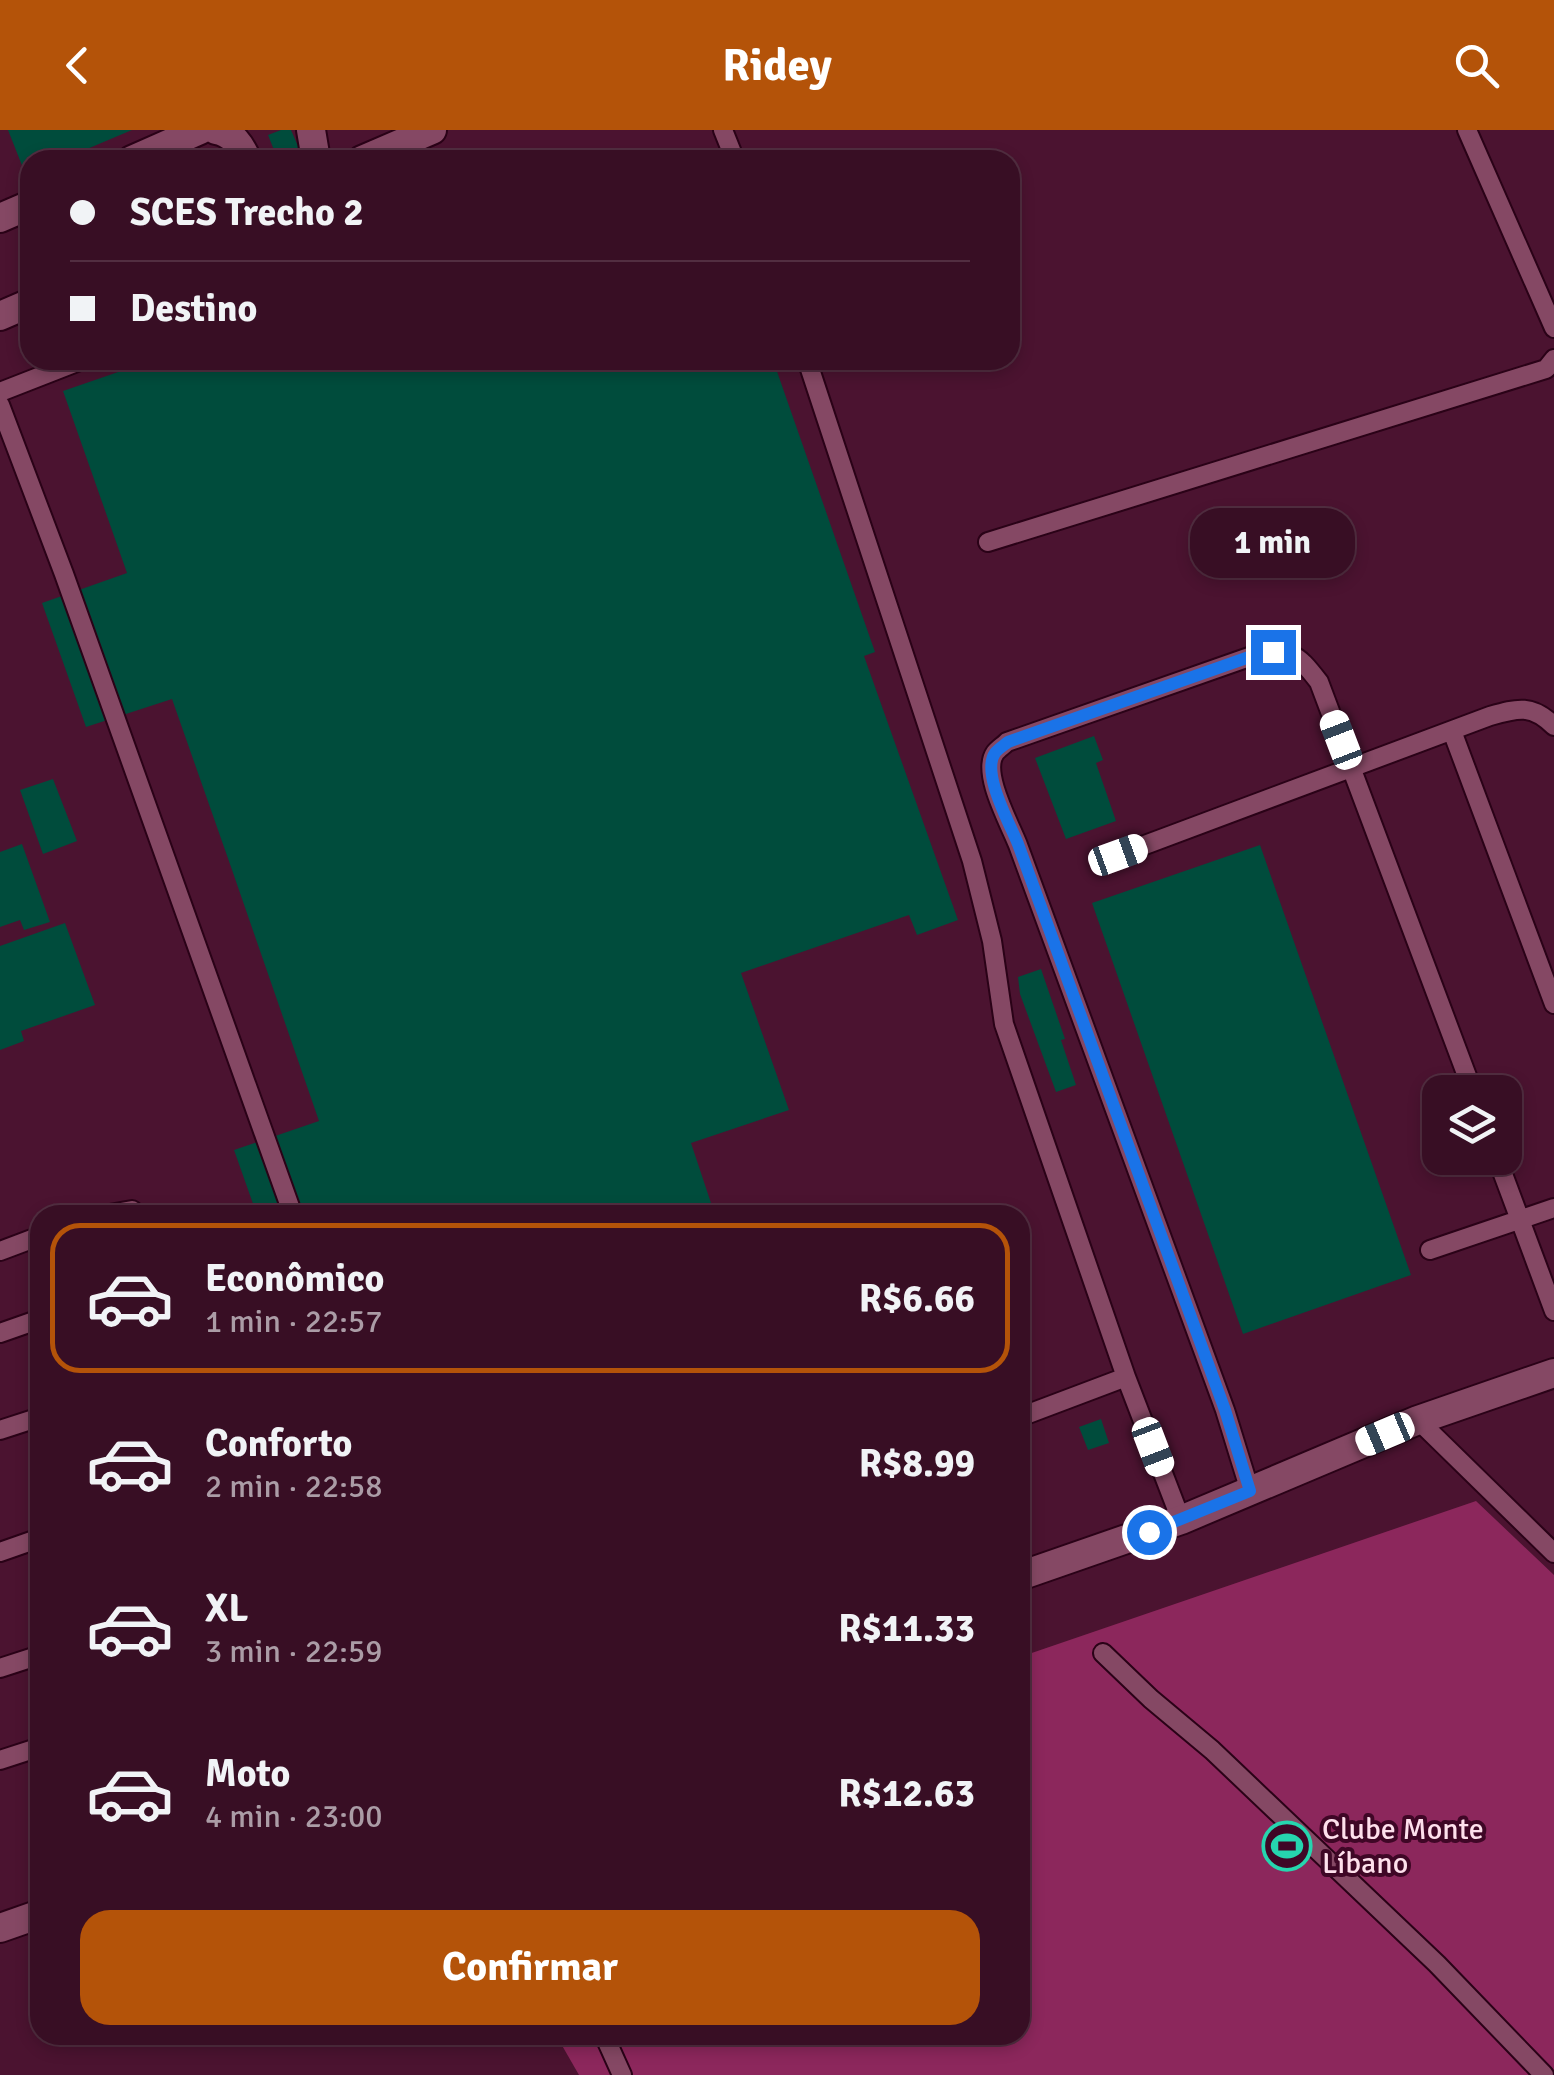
<!DOCTYPE html>
<html lang="pt">
<head>
<meta charset="utf-8">
<style>
  :root { --surface:#380e24; --page:#3f172c; --text:#f1f3f6; --muted:#ab9ca6; --line:#522e41; --accent:#b45309 }
  body { margin:0; font-family:Signika,sans-serif; background:var(--page); color:var(--text); height:100vh; display:flex; flex-direction:column; font-size:38px; white-space:nowrap }
  * { box-sizing:border-box; margin:0 }
  p { font-size:32px; color:var(--muted) }
  .icon { flex:none; width:55px; height:55px; fill:none; stroke:currentColor; stroke-width:2; stroke-linecap:round; stroke-linejoin:round }
  .map { position:relative; flex:1; overflow:hidden }
  .details { position:absolute; left:30px; top:1075px; width:1000px; height:840px; display:flex; flex-direction:column; background:var(--surface); border-radius:30px; box-shadow:0 5px 15px #0003,0 0 0 2px var(--line) }
  .details>* { flex:none }
  .banner { position:absolute; left:20px; top:20px; width:1000px; height:220px; border-radius:30px; box-shadow:0 5px 15px #0003,0 0 0 2px var(--line); display:grid; align-content:center; height:220px; padding:0 50px; background:var(--surface) }
  .fabs { position:absolute; left:1422px; top:945px; display:grid; gap:20px }
  .fabs a { display:grid; place-items:center; width:100px; height:100px; border-radius:20px; background:var(--surface); box-shadow:0 5px 15px #0003,0 0 0 2px var(--line); font-size:50px }
  .end { position:absolute; width:45px; height:45px; margin:-22px; border:12px solid #1a73e8; background:#fff; box-shadow:0 0 0 5px #fff }
  .from { border-radius:50% }
  .bubble { position:absolute; height:70px; border-radius:30px; background:var(--surface); box-shadow:0 5px 15px #0003,0 0 0 2px var(--line); font-size:32px; font-weight:700; line-height:70px; text-align:center }
  .car { position:absolute; width:30px; height:60px; margin:-30px -15px; border-radius:12px; box-shadow:0 0 8px 2px #0007; background:linear-gradient(#fff 24%,#345 0 40%,#fff 0 76%,#345 0 86%,#fff 0) }
  .banner b { display:flex; align-items:center; gap:35px; height:95px; font-size:38px }
  .banner b+b { border-top:2px solid var(--line) }
  .banner i { width:25px; height:25px; background:var(--text) }
  ul { padding:18px 0 0; list-style:none }
  li { display:flex; align-items:center; gap:30px; height:150px; margin:0 20px 15px; padding:0 30px; border:5px solid transparent; border-radius:30px }
  li div { flex:1 }
  li b { display:block; font-size:38px }
  li em { font-style:normal; font-weight:700 }
  li.selected { border-color:var(--accent) }
  li>.icon { width:90px; height:90px; stroke-width:1.5 }
  .button { display:flex; gap:20px; margin-top:auto; padding:20px 50px }
  .button a { flex:1; height:115px; border-radius:30px; background:var(--accent); color:#fff; font-size:40px; font-weight:700; line-height:115px; text-align:center }
  header { display:flex; justify-content:space-between; align-items:center; height:130px; padding:0 50px; background:var(--accent); color:#fff; font-size:45px; font-weight:700 }
  .map>svg:first-child { display:block }
  .green { fill:#8c275c }
  .building { fill:#004c3c }
  .lines { fill:none; stroke-linecap:round; stroke-linejoin:round }
  .service-casing { stroke:#2a0217; stroke-width:22 }
  .minor-casing { stroke:#2a0217; stroke-width:32 }
  .tertiary-casing { stroke:#2a0217; stroke-width:32 }
  .service { stroke:#854864; stroke-width:18 }
  .minor { stroke:#854864; stroke-width:28 }
  .tertiary { stroke:#854864; stroke-width:28 }
  .route { stroke:#1a73e8; stroke-width:12 }
  .labels { text-anchor:middle; dominant-baseline:central; stroke-width:8; stroke-linejoin:round; paint-order:stroke }
  .poi-label { font-size:30px; fill:#fee0ec; stroke:#3f0726; text-anchor:start }
</style>
</head>
<body>
<header><svg class="icon" aria-label="back" viewBox="0 0 24 24"><path d="M15 5l-7 7 7 7"/></svg>Ridey<svg class="icon" aria-label="search" viewBox="0 0 24 24"><circle cx="10" cy="10" r="6"/><path d="M15 15l6 6"/></svg></header>
<div class="map">
<svg width="1554" height="1945" viewBox="0 0 1554 1945">
  <rect width="100%" height="100%" fill="#4b1330"/>
  <path class="green" d="M1476,1371L1554,1445V1945H579L556,1905H1020V1527Z"/>
  <path class="building" d="M8,0H132L61,30H30V35L23,38Z
    M281,0H291L301,23L286,30H278L268,5Z
    M153,230H773L875,522L864,526L958,790L917,805L909,785L741,843L789,980L691,1013L715,1085H257L234,1020L319,991L231,737L172,569L86,597L42,473L127,443L63,261Z
    M1094,606L1103,630L1096,633L1116,691L1066,709L1035,628Z
    M53,649L77,711L43,724L20,660Z
    M22,714L50,792L24,800L20,790L0,797V722Z
    M1260,715L1411,1145L1243,1204L1092,773Z
    M65,793L95,875L21,901L24,911L0,920V816Z
    M1041,839L1065,909L1061,910L1076,955L1056,962L1020,864L1018,847Z
    M1101,1289L1109,1313L1088,1320L1079,1297Z"/>
  <g class="lines">
    <g class="service-casing">
      <path id="service" d="M723,0L735,30
        M1467,0L1554,198
        M807,230L972,731L992,811L1004,894L1126,1247L1020,1287
        M0,262L82,230
        M0,275L64,444L293,1085
        M988,412L1546,239L1554,229
        M1452,601L1554,874
        M1118,725L1490,586C1518,578 1532,574 1554,596
        M1497,1028L1554,1181
        M104,1085L132,1080L138,1085
        M1430,1120L1554,1078
        M0,1121L40,1106
        M0,1203L40,1189
        M1126,1247L1181,1390
        M1418,1290L1554,1423
        M0,1300L40,1287
        M1250,1361L1225,1280L1018,715C1010,694 981,643 995,623C998,619 1003,616 1007,612L1252,526C1291,519 1295,521 1319,552L1473,962
        M0,1422L40,1408
        M1103,1523L1151,1569L1212,1620L1437,1834L1544,1945
        M0,1538L40,1525
        M0,1630L40,1617
        M604,1905L622,1945"/>
    </g>
    <g class="minor-casing">
      <path id="minor" d="M216,0C233,3 241,16 247,30
        M311,0L316,30
        M132,30L200,0
        M0,88L30,75"/>
    </g>
    <g class="tertiary-casing">
      <path id="tertiary" d="M362,30L432,0
        M0,186L30,173
        M1020,1446L1181,1390L1418,1290L1554,1243
        M0,1798L40,1784"/>
    </g>
    <use href="#service" class="service"/>
    <use href="#minor" class="minor"/>
    <use href="#tertiary" class="tertiary"/>
  </g>
  <g class="lines">
    <path class="route" d="M1149,1402L1250,1361L1225,1280L1018,714C1010,694 981,643 995,623C998,619 1003,616 1008,612L1252,526L1273,522"/>
  </g>
  <defs>
    <g id="stadium-ring" transform="scale(2.5)"><circle r="9.5" fill="#3f0726" stroke="#26d5ae" stroke-width="1.5"/><path d="M0-5a6.5 5 0 1 0 0 10a6.5 5 0 1 0 0-10ZM-3.5-1.8h7v3.6h-7Z" fill="#26d5ae"/></g>
  </defs>
  <g fill-rule="evenodd">
    <use href="#stadium-ring" x="1287" y="1716"/>
  </g>
  <g class="labels">
    <g class="poi-label">
      <text x="1322" y="1699">Clube Monte<tspan x="1322" dy="34">Líbano</tspan></text>
    </g>
  </g>
</svg>
<div class="fabs">
<a><svg class="icon" aria-label="layers" viewBox="0 0 24 24"><path d="M12 4l9 5-9 5-9-5zM3 14l9 5 9-5"/></svg></a>
</div>
<i class="end from" style="left:1149px;top:1402px"></i>
<i class="end" style="left:1273px;top:522px"></i>
<div class="bubble" style="left:1190px;top:378px;width:165px">1 min</div>
<i class="car" style="left:1341px;top:610px;rotate:339deg"></i>
<i class="car" style="left:1118px;top:725px;rotate:70deg"></i>
<i class="car" style="left:1385px;top:1304px;rotate:247deg"></i>
<i class="car" style="left:1153px;top:1317px;rotate:159deg"></i>
<div class="banner">
<b><i class="from"></i>SCES Trecho 2</b>
<b><i></i>Destino</b>
</div>
<section class="details">
<ul>
<li class="selected"><svg class="icon" aria-label="car" viewBox="0 0 24 24"><path d="M5 17H2v-5l4-1 3-4h7l3 4 3 1v5h-3M9 17h6M6 11h13"/><circle cx="7" cy="17" r="2"/><circle cx="17" cy="17" r="2"/></svg><div><b>Econômico</b><p>1 min · 22:57</p></div><em>R$6.66</em></li>
<li><svg class="icon" aria-label="car" viewBox="0 0 24 24"><path d="M5 17H2v-5l4-1 3-4h7l3 4 3 1v5h-3M9 17h6M6 11h13"/><circle cx="7" cy="17" r="2"/><circle cx="17" cy="17" r="2"/></svg><div><b>Conforto</b><p>2 min · 22:58</p></div><em>R$8.99</em></li>
<li><svg class="icon" aria-label="car" viewBox="0 0 24 24"><path d="M5 17H2v-5l4-1 3-4h7l3 4 3 1v5h-3M9 17h6M6 11h13"/><circle cx="7" cy="17" r="2"/><circle cx="17" cy="17" r="2"/></svg><div><b>XL</b><p>3 min · 22:59</p></div><em>R$11.33</em></li>
<li><svg class="icon" aria-label="car" viewBox="0 0 24 24"><path d="M5 17H2v-5l4-1 3-4h7l3 4 3 1v5h-3M9 17h6M6 11h13"/><circle cx="7" cy="17" r="2"/><circle cx="17" cy="17" r="2"/></svg><div><b>Moto</b><p>4 min · 23:00</p></div><em>R$12.63</em></li>
</ul>
<div class="button"><a>Confirmar</a></div>
</section>
</div>
</body>
</html>
